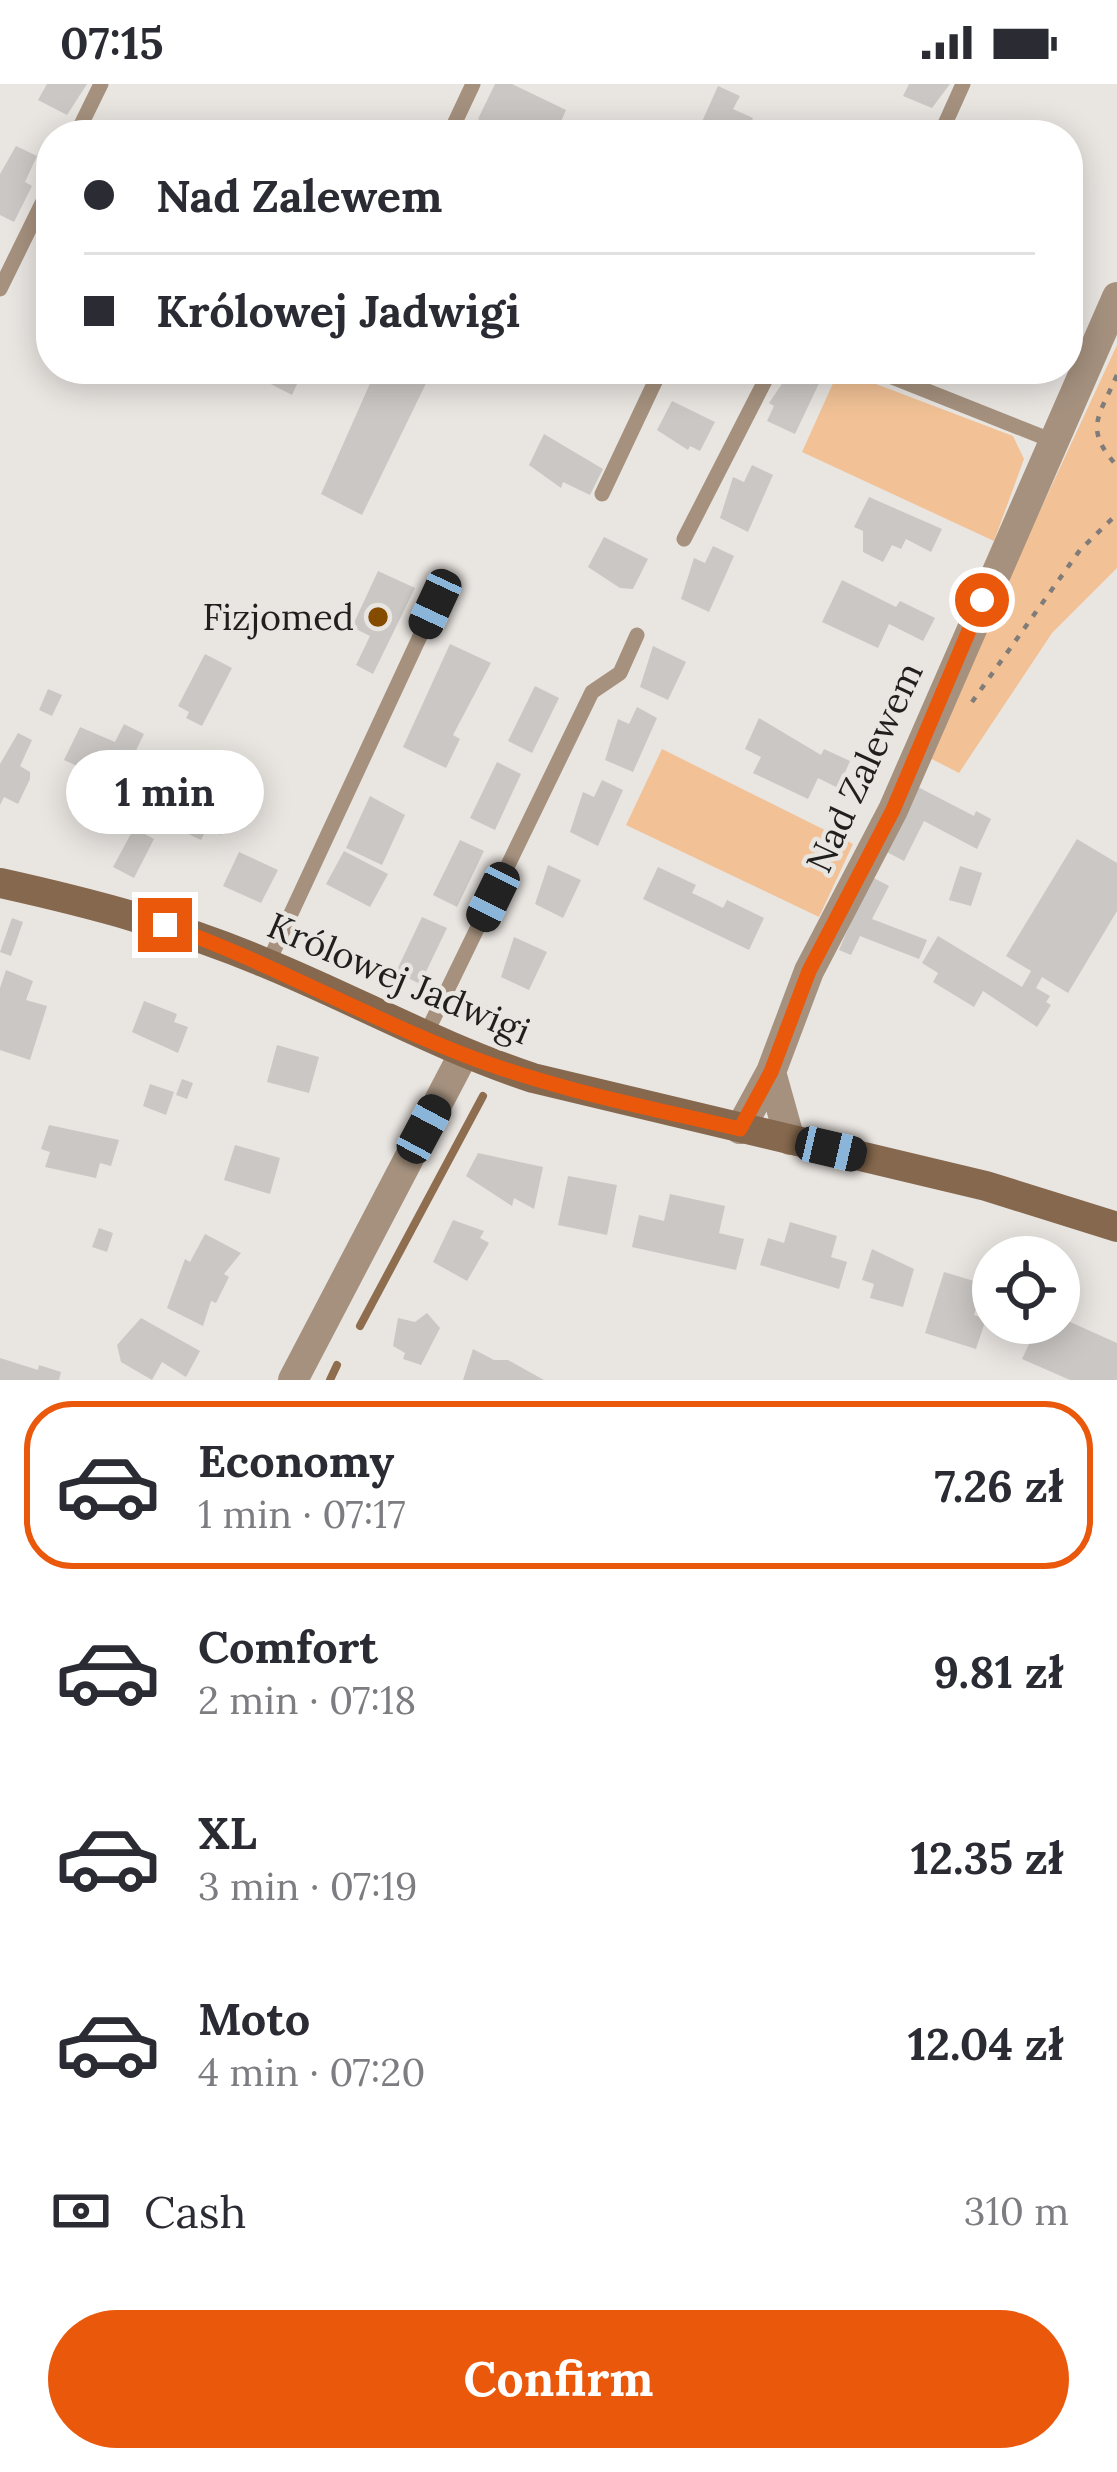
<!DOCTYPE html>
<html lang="en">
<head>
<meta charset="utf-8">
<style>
  :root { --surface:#fff; --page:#f7f7f7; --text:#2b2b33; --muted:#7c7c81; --line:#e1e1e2; --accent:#ea580c }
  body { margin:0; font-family:Lora,serif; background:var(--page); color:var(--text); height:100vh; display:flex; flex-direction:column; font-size:45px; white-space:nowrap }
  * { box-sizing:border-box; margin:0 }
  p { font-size:39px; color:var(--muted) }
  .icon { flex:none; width:66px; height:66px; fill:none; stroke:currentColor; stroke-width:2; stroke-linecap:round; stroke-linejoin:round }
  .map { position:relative; height:1296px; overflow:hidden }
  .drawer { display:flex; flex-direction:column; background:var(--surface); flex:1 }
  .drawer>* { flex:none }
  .banner { position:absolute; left:36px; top:36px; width:1047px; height:264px; border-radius:48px; box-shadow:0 6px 30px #0003; display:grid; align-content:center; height:264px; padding:0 48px; background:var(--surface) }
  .controls { position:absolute; left:972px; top:1152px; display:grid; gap:24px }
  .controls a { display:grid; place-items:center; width:108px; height:108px; border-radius:50%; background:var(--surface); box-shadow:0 6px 30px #0003; font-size:60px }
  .end { position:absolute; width:54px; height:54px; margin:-27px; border:15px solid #ea580c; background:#fff; box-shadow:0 0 0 6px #fff }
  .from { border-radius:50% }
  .bubble { position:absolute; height:84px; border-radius:42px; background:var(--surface); box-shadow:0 6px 30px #0003; font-size:39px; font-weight:700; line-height:84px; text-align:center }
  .car { position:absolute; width:36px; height:72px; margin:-36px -18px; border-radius:15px; box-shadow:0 0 9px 3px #0007; background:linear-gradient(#222 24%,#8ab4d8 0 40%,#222 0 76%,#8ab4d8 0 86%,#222 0) }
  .banner b { display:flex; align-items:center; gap:42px; height:114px; font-size:45px }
  .banner b+b { border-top:3px solid var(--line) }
  .banner i { width:30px; height:30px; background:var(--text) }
  ul { padding:21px 0 0; list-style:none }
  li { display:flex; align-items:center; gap:36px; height:168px; margin:0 24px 18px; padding:0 24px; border:6px solid transparent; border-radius:48px }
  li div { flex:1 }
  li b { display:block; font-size:45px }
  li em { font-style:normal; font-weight:700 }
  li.selected { border-color:var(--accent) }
  li>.icon { width:108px; height:108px; stroke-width:1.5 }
  .pay { display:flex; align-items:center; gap:30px; height:132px; padding:0 48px; font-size:45px }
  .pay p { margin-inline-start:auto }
  .action { display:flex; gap:24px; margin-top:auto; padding:24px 48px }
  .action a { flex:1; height:138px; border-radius:72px; background:var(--accent); color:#fff; font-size:48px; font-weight:700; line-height:138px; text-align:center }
  .status { display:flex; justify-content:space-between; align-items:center; height:84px; padding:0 60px; background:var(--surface); direction:ltr }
  .status svg { height:33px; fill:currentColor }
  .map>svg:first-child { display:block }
  .green { fill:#f2c296 }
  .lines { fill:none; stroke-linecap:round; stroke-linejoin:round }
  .stream { stroke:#8f6e50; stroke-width:8 }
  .building { fill:#cbc7c4 }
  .path { stroke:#7f7c7a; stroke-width:4.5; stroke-dasharray:6 9; stroke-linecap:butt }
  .lane { stroke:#a5917e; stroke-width:15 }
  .street { stroke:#a5917e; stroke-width:30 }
  .secondary { stroke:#85684d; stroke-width:30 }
  .route { stroke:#ea580c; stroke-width:15 }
  .poi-dot { fill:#854c00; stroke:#e9e5e1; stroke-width:4.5 }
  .labels { text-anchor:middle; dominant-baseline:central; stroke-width:9; stroke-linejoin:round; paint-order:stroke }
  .poi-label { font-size:36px; fill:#211f1e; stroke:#e9e5e1; text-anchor:end }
  .street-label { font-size:36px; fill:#211f1e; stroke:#e9e5e1 }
</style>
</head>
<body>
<div class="status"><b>07:15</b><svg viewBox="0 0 49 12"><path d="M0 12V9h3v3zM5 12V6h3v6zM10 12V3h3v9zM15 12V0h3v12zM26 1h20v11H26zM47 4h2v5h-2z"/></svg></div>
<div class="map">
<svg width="1117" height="1296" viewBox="0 0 1117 1296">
  <rect width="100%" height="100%" fill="#e9e5e1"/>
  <path class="green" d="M1117,261V484L1052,549L959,689L926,672Z
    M839,286L1013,352L1024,375L994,457L802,368Z
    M662,665L853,760L819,833L626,741Z"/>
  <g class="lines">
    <path class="stream" d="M360,1242L483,1012
      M330,1296L337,1281"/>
  </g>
  <path class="building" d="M47,0H87L67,31L38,16Z
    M495,0H512L566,26L555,51L500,46L486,51L491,42L478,35Z
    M909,0H950L932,24L903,12Z
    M718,2L740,12L733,25L753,34L746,51H696Z
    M894,39L922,51H889Z
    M16,62L37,72L25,98L32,102L14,138L0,131V90Z
    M266,285H304L292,311L261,295Z
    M433,285L362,431L321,410L376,286Z
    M792,285L823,291L795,350L767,337L774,322L769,319Z
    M672,317L715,338L700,367L690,362L688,366L657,346Z
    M544,350L603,385L590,411L563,398L561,404L529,381Z
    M752,381L773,391L748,448L720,434L733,393L744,398Z
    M869,413L942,445L931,468L906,455L901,465L892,461L883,478L863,468V447L854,443Z
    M604,453L648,475L633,505L620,504L588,483Z
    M713,462L734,472L709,528L681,515L694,474L705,479Z
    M378,487L415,504L373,590L356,581L370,552L352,543Z
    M842,496L896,523L900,517L935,534L923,557L889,540L878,564L822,538Z
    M450,560L491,579L453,651L460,655L446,684L403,663Z
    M653,562L686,578L668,616L640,603Z
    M205,570L232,584L202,642L186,634L189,628L178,622Z
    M535,602L559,614L532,669L508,657Z
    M48,605L62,611L52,632L39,626Z
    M637,623L657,634L633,688L605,676L618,635L629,640Z
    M759,634L821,671L824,665L850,677L838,704L818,694L808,715L753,689L761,673L745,665Z
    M124,640L144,650L119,701L64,676L80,643L115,658Z
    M18,649L32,656L20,682L30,688V695L18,720L4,713L0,721V680Z
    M220,666L232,672L225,689L212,684Z
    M497,678L521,690L495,746L470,734Z
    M199,692L240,712L221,751L207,744L201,756L174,743Z
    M602,696L623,706L598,762L570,748L583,708L594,713Z
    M916,702L974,732L976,727L991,735L977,765L924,737L904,777L883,766Z
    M370,712L405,731L382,781L346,764Z
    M134,744L154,755L134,794L113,783Z
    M1077,755L1117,779V827L1068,909L1042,893L1036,904L1050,912L1046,918L1051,921L1037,943L983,907L974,923L933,898L938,889L922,879L938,852L1022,903L1031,887L1006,872Z
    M460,756L484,767L457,823L433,811Z
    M344,767L388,790L370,823L326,800Z
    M239,768L278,786L261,819L223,802Z
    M548,781L581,796L563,834L535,820Z
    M960,782L982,789L971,822L949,816Z
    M658,783L696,801L692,809L707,816L723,824L727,816L764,834L749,866L643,815Z
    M870,792L889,802L872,835L927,856L919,875L860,852L851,871L839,866Z
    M422,833L447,844L420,900L396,888Z
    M12,834L23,838L11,872L0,868Z
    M514,853L547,868L529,906L501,893Z
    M6,886L33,897L26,916L47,922L30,976L0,966V904Z
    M144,917L177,930L174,938L188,943L178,969L132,948Z
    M487,921L503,929L499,938L483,931Z
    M277,961L319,973L309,1009L267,998Z
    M182,995L193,999L187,1015L176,1011Z
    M150,1000L174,1008L166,1031L143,1022Z
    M49,1041L119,1056L111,1082L100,1079L96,1094L45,1083L50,1068L41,1065Z
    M235,1061L280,1074L270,1110L224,1096Z
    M478,1069L543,1083L534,1125L514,1114L512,1122L466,1092Z
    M568,1092L617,1101L607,1151L558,1141Z
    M670,1110L725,1122L719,1149L744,1155L736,1186L632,1163L639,1131L664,1137Z
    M453,1136L484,1147L480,1154L489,1159L467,1197L433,1178Z
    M790,1138L837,1152L831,1173L847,1178L839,1205L760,1181L768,1154L784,1159Z
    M99,1144L113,1149L107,1168L92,1163Z
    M205,1150L241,1169L224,1190L229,1193L216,1219L211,1217L203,1242L167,1224L185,1175L190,1178Z
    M872,1165L914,1185L903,1223L870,1214L874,1200L862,1196Z
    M944,1188L984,1200L974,1231L986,1235L976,1265L925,1249Z
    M427,1229L440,1244L421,1281L403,1275L405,1269L393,1262L398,1234L415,1238Z
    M1059,1233L1117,1259V1296H1070L1022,1275L1030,1258L1022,1255L1029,1240L1042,1246L1046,1239H1059Z
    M141,1234L200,1267L186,1293L162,1278L152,1296L121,1278L117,1261Z
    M473,1265L494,1276H508L544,1296H463Z
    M0,1274L38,1286L39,1281L61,1288L59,1296H0Z"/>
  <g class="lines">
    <path class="path" d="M1117,291C1099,333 1083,344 1117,382
      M972,618L1080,466L1117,430"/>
    <path class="lane" d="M76,51L101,0
      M449,51L473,0
      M940,51L963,0
      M0,205L51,101
      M872,285L1053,357
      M602,410L661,285
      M684,455L771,285
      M268,879L435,520
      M424,954L592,608L620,589L637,551"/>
    <path class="street" d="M771,988L790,1056
      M740,1045L771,988L809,887L893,726L1117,213
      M293,1296L463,971"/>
    <path class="secondary" d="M0,799C90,819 178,842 263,878C354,915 439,963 533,994L986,1102L1117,1143"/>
  </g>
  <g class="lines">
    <path class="route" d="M165,841C268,877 361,931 462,970C551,1005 647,1023 740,1045L771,988L809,887L893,726L982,516"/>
  </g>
  <circle class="poi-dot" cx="378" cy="533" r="12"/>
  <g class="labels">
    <g class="poi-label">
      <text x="354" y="533">Fizjomed</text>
    </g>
    <g class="street-label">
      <text transform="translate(864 683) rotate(-65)">Nad Zalewem</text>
      <text transform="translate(399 894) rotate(23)">Królowej Jadwigi</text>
    </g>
  </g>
</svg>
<div class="controls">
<a><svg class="icon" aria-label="locate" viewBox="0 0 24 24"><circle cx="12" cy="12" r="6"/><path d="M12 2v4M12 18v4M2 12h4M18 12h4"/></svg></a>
</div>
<i class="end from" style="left:982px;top:516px"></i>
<i class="end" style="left:165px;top:841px"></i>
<div class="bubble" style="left:66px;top:666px;width:198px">1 min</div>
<i class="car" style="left:435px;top:520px;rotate:205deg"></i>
<i class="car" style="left:493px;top:813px;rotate:206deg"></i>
<i class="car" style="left:424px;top:1045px;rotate:28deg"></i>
<i class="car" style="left:831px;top:1065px;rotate:103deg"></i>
<div class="banner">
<b><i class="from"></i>Nad Zalewem</b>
<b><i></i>Królowej Jadwigi</b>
</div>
</div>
<section class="drawer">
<ul>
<li class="selected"><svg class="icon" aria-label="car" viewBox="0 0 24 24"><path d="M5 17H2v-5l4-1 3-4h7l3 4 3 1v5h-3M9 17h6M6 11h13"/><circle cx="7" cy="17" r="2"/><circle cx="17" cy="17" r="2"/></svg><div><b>Economy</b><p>1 min · 07:17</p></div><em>7.26 zł</em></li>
<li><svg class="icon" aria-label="car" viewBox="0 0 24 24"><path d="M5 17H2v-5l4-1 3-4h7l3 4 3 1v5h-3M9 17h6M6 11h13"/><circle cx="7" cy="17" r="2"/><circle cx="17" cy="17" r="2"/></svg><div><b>Comfort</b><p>2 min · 07:18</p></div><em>9.81 zł</em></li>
<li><svg class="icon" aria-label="car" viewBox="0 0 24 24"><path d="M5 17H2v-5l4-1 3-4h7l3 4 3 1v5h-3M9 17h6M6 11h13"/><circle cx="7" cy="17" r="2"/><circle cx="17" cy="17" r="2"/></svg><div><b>XL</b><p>3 min · 07:19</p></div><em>12.35 zł</em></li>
<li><svg class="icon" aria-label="car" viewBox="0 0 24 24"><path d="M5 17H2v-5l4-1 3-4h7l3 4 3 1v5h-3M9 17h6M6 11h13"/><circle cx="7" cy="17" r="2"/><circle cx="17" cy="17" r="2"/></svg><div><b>Moto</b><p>4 min · 07:20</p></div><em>12.04 zł</em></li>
</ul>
<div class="pay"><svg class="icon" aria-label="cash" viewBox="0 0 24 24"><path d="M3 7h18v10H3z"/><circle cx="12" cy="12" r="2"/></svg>Cash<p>310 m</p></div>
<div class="action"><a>Confirm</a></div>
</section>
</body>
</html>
